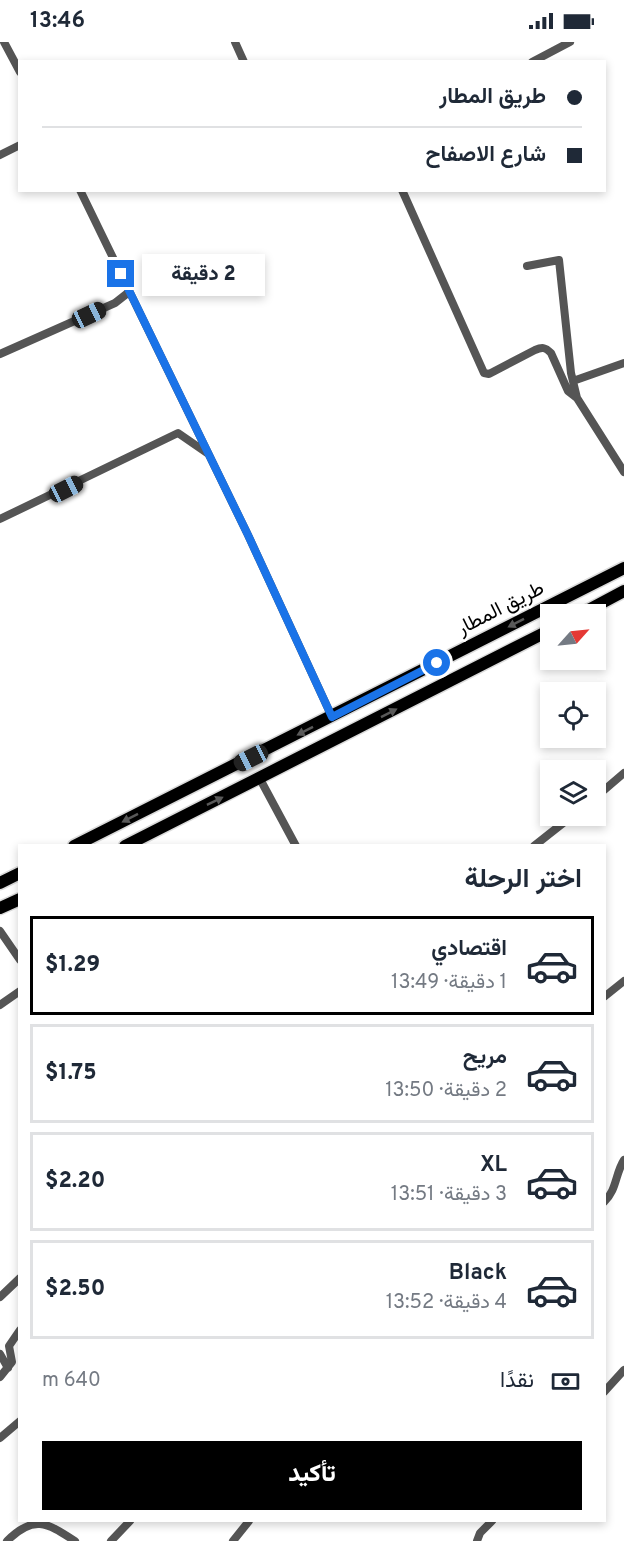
<!DOCTYPE html>
<html lang="ar">
<head>
<meta charset="utf-8">
<style>
  :root { --surface:#fff; --page:#f6f6f7; --text:#1f2937; --muted:#747a83; --line:#e0e1e3; --accent:#000 }
  body { margin:0; font-family:Overpass,Vazirmatn,sans-serif; background:var(--page); color:var(--text); direction:rtl; height:100vh; display:flex; flex-direction:column; font-size:22px; white-space:nowrap }
  * { box-sizing:border-box; margin:0 }
  p { font-size:20px; color:var(--muted) }
  .icon { flex:none; width:33px; height:33px; fill:none; stroke:currentColor; stroke-width:2; stroke-linecap:round; stroke-linejoin:round }
  .map { position:relative; flex:1; overflow:hidden; direction:ltr }
  .drawer { position:absolute; left:18px; top:802px; width:588px; height:678px; display:flex; flex-direction:column; background:var(--surface); border-radius:0px; box-shadow:0 3px 9px #0003; direction:rtl }
  .drawer>* { flex:none }
  .top-card { position:absolute; left:18px; top:18px; width:588px; height:132px; border-radius:0px; box-shadow:0 3px 9px #0003; direction:rtl; display:grid; align-content:center; height:132px; padding:0 24px; background:var(--surface) }
  .needle { width:39px; rotate:63deg }
  .tools { position:absolute; left:540px; top:562px; display:grid; gap:12px }
  .tools a { display:grid; place-items:center; width:66px; height:66px; border-radius:0px; background:var(--surface); box-shadow:0 3px 9px #0003; font-size:30px }
  .end { position:absolute; width:27px; height:27px; margin:-14px; border:8px solid #1a73e8; background:#fff; box-shadow:0 0 0 3px #fff }
  .from { border-radius:50% }
  .bubble { position:absolute; height:42px; border-radius:0px; background:var(--surface); box-shadow:0 3px 9px #0003; font-size:20px; font-weight:800; line-height:42px; text-align:center; direction:rtl }
  .car { position:absolute; width:18px; height:36px; margin:-18px -9px; border-radius:8px; box-shadow:0 0 4px 2px #0007; background:linear-gradient(#222 24%,#8ab4d8 0 40%,#222 0 76%,#8ab4d8 0 86%,#222 0) }
  .top-card b { display:flex; align-items:center; gap:21px; height:57px; font-size:22px }
  .top-card b+b { border-top:2px solid var(--line) }
  .top-card i { width:15px; height:15px; background:var(--text) }
  ul { padding:0; list-style:none }
  li { display:flex; align-items:center; gap:18px; height:99px; margin:0 12px 9px; padding:0 12px; border:3px solid var(--line); border-radius:0px }
  li div { flex:1 }
  li b { display:block; font-size:22px }
  li em { font-style:normal; font-weight:800 }
  li.current { border-color:var(--accent) }
  li>.icon { width:54px; height:54px; stroke-width:1.5 }
  h2 { padding:0 24px; font-size:27px; line-height:72px }
  .pay { display:flex; align-items:center; gap:15px; height:66px; padding:0 24px; font-size:22px }
  .pay p { margin-inline-start:auto }
  .button { display:flex; gap:12px; margin-top:auto; padding:12px 24px }
  .button a { flex:1; height:69px; border-radius:0px; background:var(--accent); color:#fff; font-size:24px; font-weight:800; line-height:69px; text-align:center }
  .status { display:flex; justify-content:space-between; align-items:center; height:42px; padding:0 30px; background:var(--surface); direction:ltr }
  .status svg { height:16px; fill:currentColor }
  .map>svg:first-child { display:block }
  .lines { fill:none; stroke-linecap:round; stroke-linejoin:round }
  .highway-casing { stroke:#dbdbdb; stroke-width:15 }
  .minor { stroke:#555; stroke-width:8 }
  .highway { stroke:#000; stroke-width:12 }
  .oneway { fill:#595959 }
  .route { stroke:#1a73e8; stroke-width:8 }
  .labels { text-anchor:middle; dominant-baseline:central; stroke-width:5; stroke-linejoin:round; paint-order:stroke }
  .street-label { font-size:20px; fill:#000; stroke:#fff }
</style>
</head>
<body>
<div class="status"><b>13:46</b><svg viewBox="0 0 49 12"><path d="M0 12V9h3v3zM5 12V6h3v6zM10 12V3h3v9zM15 12V0h3v12zM26 1h20v11H26zM47 4h2v5h-2z"/></svg></div>
<div class="map">
<svg width="624" height="1499" viewBox="0 0 624 1499">
  <rect width="100%" height="100%" fill="#fff"/>
  <g class="lines">
    <g class="highway-casing">
      <path id="highway" d="M579,573L624,549
        M74,804L624,526
        M125,804L550,588
        M0,841L20,831
        M0,866L20,857"/>
    </g>
    <path class="minor" d="M4,0L20,30
      M235,0L244,20
      M532,20L570,0
      M0,113L20,103
      M80,148L248,493L332,675
      M402,148L484,331L489,332L535,308C542,305 545,305 551,311L568,349L577,356L624,430
      M527,224L559,218L571,331L577,356
      M0,312L115,261L129,250
      M573,339L624,321
      M0,477L178,391L207,411
      M260,737L296,804
      M596,755L624,731
      M534,804L572,774
      M0,889L20,918
      M604,955L624,939
      M0,963L20,949
      M604,1160C617,1148 615,1132 624,1118
      M0,1255L20,1236
      M0,1312L8,1326
      M0,1335L12,1320L9,1304L20,1288
      M604,1350L624,1328
      M0,1396L20,1379
      M7,1499C34,1472 47,1481 75,1499
      M111,1499L130,1479
      M233,1499L249,1479
      M477,1499L480,1491L492,1479"/>
    <use href="#highway" class="highway"/>
  </g>
  <defs><path id="oneway-solid" d="M-6-.8H1V-3.2L6.5 0L1 3.2V.8H-6Z" transform="scale(1.5)"/></defs>
  <g class="oneway">
    <use href="#oneway-solid" transform="translate(516 581) rotate(153)"/>
    <use href="#oneway-solid" transform="translate(389 671) rotate(-27)"/>
    <use href="#oneway-solid" transform="translate(305 689) rotate(153)"/>
    <use href="#oneway-solid" transform="translate(215 759) rotate(-26)"/>
    <use href="#oneway-solid" transform="translate(130 776) rotate(153)"/>
  </g>
  <g class="lines">
    <path class="route" d="M121,232L248,493L332,675L437,621"/>
  </g>
  <g class="labels">
    <g class="street-label">
      <text transform="translate(501 567) rotate(-27)">طريق المطار</text>
    </g>
  </g>
</svg>
<div class="tools">
<a><svg class="needle" viewBox="-14 -14 28 28"><path d="M0-13l5 13h-10z" fill="#e53935"/><path d="M0 13l5-13h-10z" fill="#747a83"/></svg></a>
<a><svg class="icon" aria-label="locate" viewBox="0 0 24 24"><circle cx="12" cy="12" r="6"/><path d="M12 2v4M12 18v4M2 12h4M18 12h4"/></svg></a>
<a><svg class="icon" aria-label="layers" viewBox="0 0 24 24"><path d="M12 4l9 5-9 5-9-5zM3 14l9 5 9-5"/></svg></a>
</div>
<i class="end from" style="left:437px;top:621px"></i>
<i class="end" style="left:121px;top:232px"></i>
<div class="bubble" style="left:142px;top:212px;width:123px">2 دقيقة</div>
<i class="car" style="left:89px;top:273px;rotate:65deg"></i>
<i class="car" style="left:66px;top:447px;rotate:63deg"></i>
<i class="car" style="left:251px;top:716px;rotate:243deg"></i>
<div class="top-card">
<b><i class="from"></i>طريق المطار</b>
<b><i></i>شارع الاصفاح</b>
</div>
<section class="drawer">
<h2>اختر الرحلة</h2>
<ul>
<li class="current"><svg class="icon" aria-label="car" viewBox="0 0 24 24"><path d="M5 17H2v-5l4-1 3-4h7l3 4 3 1v5h-3M9 17h6M6 11h13"/><circle cx="7" cy="17" r="2"/><circle cx="17" cy="17" r="2"/></svg><div><b>اقتصادي</b><p>1 دقيقة · 13:49</p></div><em>$1.29</em></li>
<li><svg class="icon" aria-label="car" viewBox="0 0 24 24"><path d="M5 17H2v-5l4-1 3-4h7l3 4 3 1v5h-3M9 17h6M6 11h13"/><circle cx="7" cy="17" r="2"/><circle cx="17" cy="17" r="2"/></svg><div><b>مريح</b><p>2 دقيقة · 13:50</p></div><em>$1.75</em></li>
<li><svg class="icon" aria-label="car" viewBox="0 0 24 24"><path d="M5 17H2v-5l4-1 3-4h7l3 4 3 1v5h-3M9 17h6M6 11h13"/><circle cx="7" cy="17" r="2"/><circle cx="17" cy="17" r="2"/></svg><div><b>XL</b><p>3 دقيقة · 13:51</p></div><em>$2.20</em></li>
<li><svg class="icon" aria-label="car" viewBox="0 0 24 24"><path d="M5 17H2v-5l4-1 3-4h7l3 4 3 1v5h-3M9 17h6M6 11h13"/><circle cx="7" cy="17" r="2"/><circle cx="17" cy="17" r="2"/></svg><div><b>Black</b><p>4 دقيقة · 13:52</p></div><em>$2.50</em></li>
</ul>
<div class="pay"><svg class="icon" aria-label="cash" viewBox="0 0 24 24"><path d="M3 7h18v10H3z"/><circle cx="12" cy="12" r="2"/></svg>نقدًا<p>640 m</p></div>
<div class="button"><a>تأكيد</a></div>
</section>
</div>
</body>
</html>
